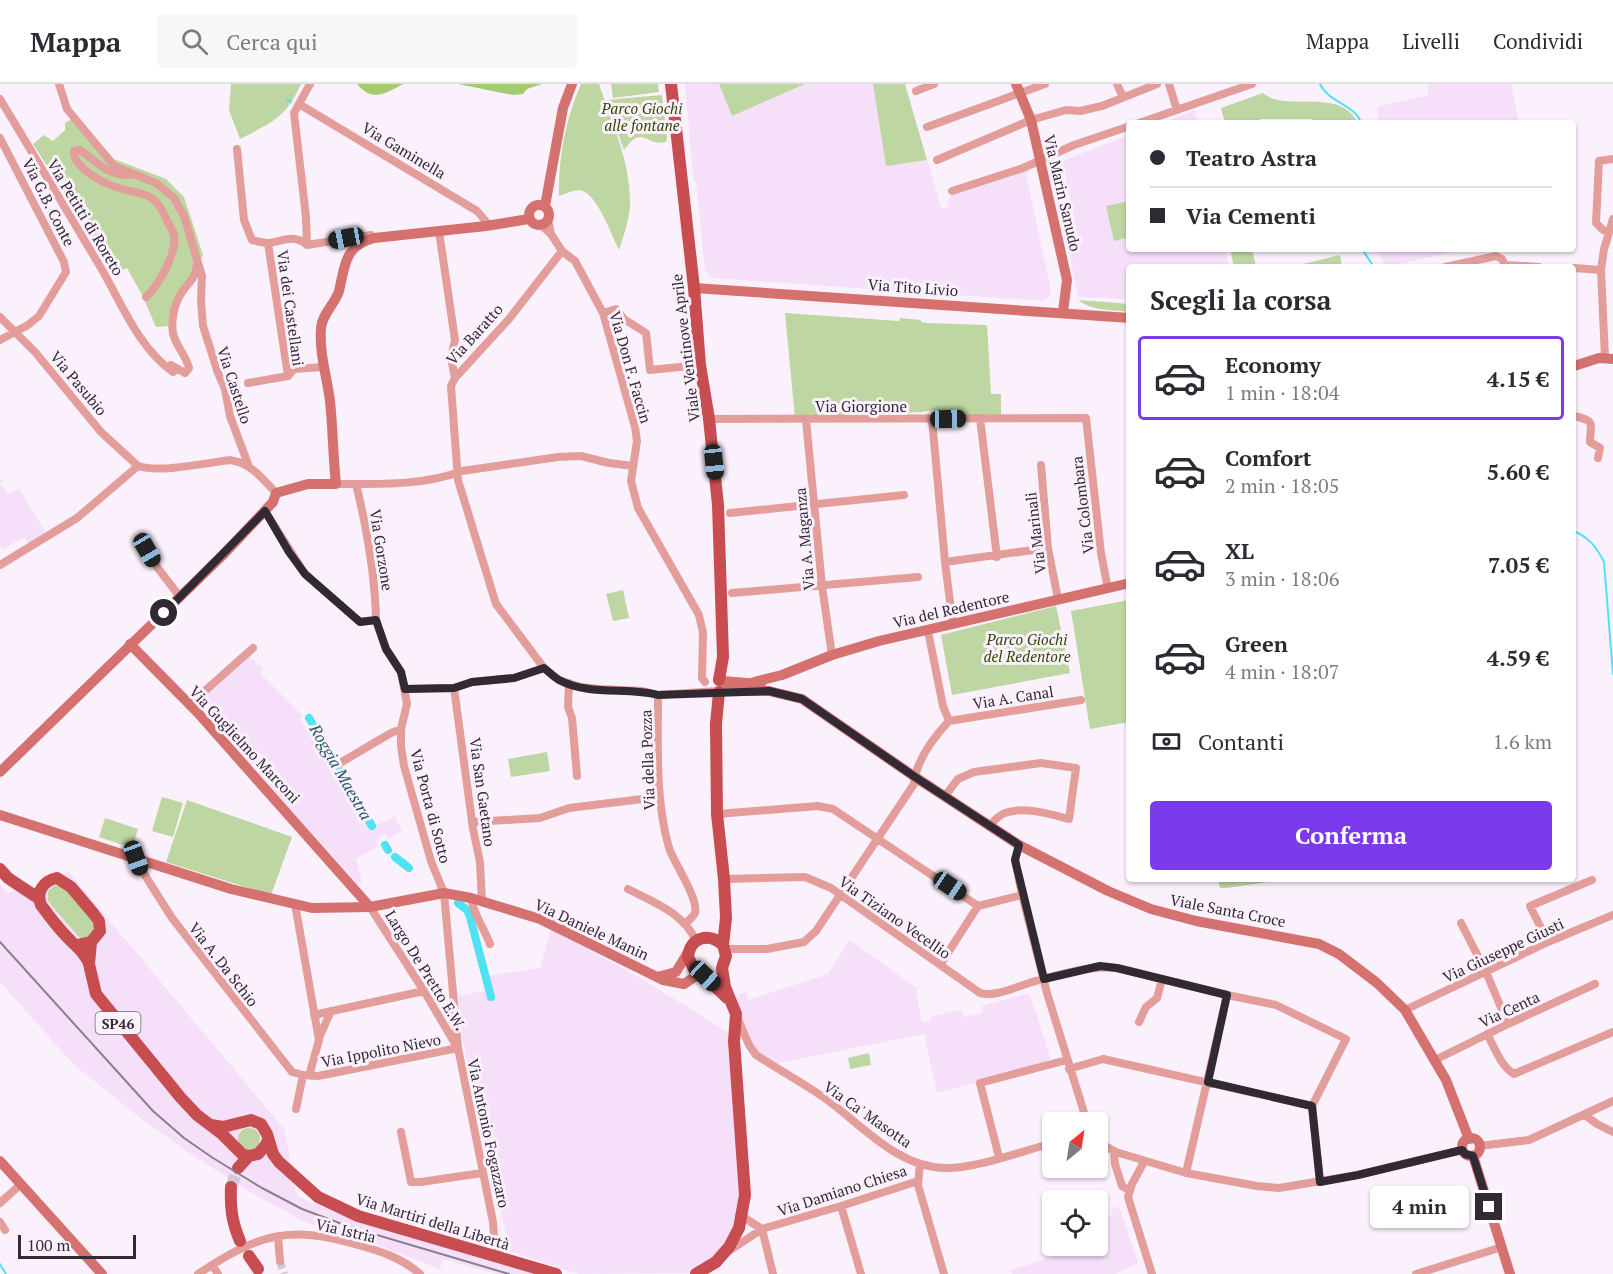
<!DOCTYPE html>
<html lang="it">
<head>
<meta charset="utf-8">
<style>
  :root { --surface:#fff; --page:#f7f7f7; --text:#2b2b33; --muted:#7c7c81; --line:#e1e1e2; --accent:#7c3aed }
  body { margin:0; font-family:"PT Serif",serif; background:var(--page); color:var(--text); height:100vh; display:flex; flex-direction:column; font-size:22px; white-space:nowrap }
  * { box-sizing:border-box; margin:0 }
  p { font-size:20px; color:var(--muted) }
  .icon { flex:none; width:33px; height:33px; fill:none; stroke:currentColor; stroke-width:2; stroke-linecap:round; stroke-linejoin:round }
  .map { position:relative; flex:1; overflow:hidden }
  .sheet { position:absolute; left:1126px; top:180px; width:450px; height:618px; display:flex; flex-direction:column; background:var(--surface); border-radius:6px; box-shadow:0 2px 4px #0004 }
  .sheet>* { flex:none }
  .guide { position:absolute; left:1126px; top:36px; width:450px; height:132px; border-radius:6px; box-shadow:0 2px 4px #0004; display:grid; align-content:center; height:132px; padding:0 24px; background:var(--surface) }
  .needle { width:39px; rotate:30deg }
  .controls { position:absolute; left:1042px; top:1028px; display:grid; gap:12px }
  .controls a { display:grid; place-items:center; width:66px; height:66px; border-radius:6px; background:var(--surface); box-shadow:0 2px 4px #0004; font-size:30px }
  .scale { position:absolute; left:18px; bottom:15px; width:118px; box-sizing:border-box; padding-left:6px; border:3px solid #312a32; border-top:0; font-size:16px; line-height:21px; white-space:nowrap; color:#312a32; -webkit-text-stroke:4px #fbf1fd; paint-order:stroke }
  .end { position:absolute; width:27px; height:27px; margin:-14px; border:8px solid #312a32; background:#fff; box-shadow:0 0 0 3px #fff }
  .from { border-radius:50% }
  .bubble { position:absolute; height:42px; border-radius:6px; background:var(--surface); box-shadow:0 2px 4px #0004; font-size:20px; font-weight:800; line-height:42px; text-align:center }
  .car { position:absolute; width:18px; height:36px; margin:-18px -9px; border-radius:8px; box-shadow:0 0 4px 2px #0007; background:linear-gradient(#222 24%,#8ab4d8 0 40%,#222 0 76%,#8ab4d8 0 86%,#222 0) }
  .guide b { display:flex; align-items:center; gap:21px; height:57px; font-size:22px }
  .guide b+b { border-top:2px solid var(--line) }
  .guide i { width:15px; height:15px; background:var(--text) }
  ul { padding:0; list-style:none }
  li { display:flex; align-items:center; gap:18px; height:84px; margin:0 12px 9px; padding:0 12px; border:3px solid transparent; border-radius:6px }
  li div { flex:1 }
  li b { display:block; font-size:22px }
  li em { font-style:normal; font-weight:800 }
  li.on { border-color:var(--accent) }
  li>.icon { width:54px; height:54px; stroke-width:1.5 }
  h2 { padding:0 24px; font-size:27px; line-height:72px }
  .pay { display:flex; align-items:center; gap:15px; height:66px; padding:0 24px; font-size:22px }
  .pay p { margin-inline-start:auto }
  .primary-button { display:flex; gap:12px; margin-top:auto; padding:12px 24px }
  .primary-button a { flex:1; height:69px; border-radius:6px; background:var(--accent); color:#fff; font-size:24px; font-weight:800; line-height:69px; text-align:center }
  header { display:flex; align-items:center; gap:36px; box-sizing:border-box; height:84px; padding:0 30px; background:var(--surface); border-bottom:2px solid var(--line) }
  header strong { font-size:28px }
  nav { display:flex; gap:33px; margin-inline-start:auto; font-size:21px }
  .search { width:420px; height:54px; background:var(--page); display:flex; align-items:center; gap:15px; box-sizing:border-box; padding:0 21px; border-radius:6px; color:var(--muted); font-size:22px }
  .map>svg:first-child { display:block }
  .built { fill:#f5dff9 }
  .green { fill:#bdd6a2 }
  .forest { fill:#a3cb72 }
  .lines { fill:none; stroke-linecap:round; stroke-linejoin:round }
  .stream { stroke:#4ee2f3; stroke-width:2 }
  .canal { stroke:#4ee2f3; stroke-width:8 }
  .street-tunnel { stroke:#d3c9d4; stroke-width:8; stroke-dasharray:8 4; stroke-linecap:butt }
  .primary-tunnel { stroke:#d3c9d4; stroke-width:12; stroke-dasharray:12 6; stroke-linecap:butt }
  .street { stroke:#e39e9b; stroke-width:8 }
  .secondary { stroke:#d5716f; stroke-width:10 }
  .primary { stroke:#c84d50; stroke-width:12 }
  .rail { stroke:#88808a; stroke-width:2 }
  .route { stroke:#312a32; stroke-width:8 }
  .labels { text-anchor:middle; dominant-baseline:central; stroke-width:6; stroke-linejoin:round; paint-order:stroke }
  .shield { fill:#fbf1fd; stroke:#6e666f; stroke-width:1.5 }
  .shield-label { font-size:14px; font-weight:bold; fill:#312a32 }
  .park-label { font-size:15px; font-style:italic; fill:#2f4704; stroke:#fbf1fd }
  .street-label { font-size:15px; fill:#312a32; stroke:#fbf1fd }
  .water-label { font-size:16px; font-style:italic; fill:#1d5a61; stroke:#fbf1fd }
</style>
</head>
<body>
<header>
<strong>Mappa</strong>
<div class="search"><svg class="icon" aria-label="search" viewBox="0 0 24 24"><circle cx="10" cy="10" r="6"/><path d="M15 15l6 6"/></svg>Cerca qui</div>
<nav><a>Mappa</a><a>Livelli</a><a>Condividi</a></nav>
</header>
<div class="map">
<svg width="1613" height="1190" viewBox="0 0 1613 1190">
  <rect width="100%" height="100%" fill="#fbf1fd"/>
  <path class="built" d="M685,0H719L733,31L805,0H873L886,81L927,76L942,125L948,123L950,112L953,109L1031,82L1026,90L1051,207L1050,211L1044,217L712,194L705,186L697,104L693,91Z
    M1429,0H1511L1519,39H1379L1377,23L1428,11Z
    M1195,26L1198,39H1162Z
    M1129,51L1130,165H1225L1229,183H1130L1129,215L1078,213L1065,147L1076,143L1062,77Z
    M1376,165H1466L1386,183Z
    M0,393L3,397L0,399L8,410L19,404L46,449L28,459L24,453L3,465L0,462Z
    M246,569L264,585L260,589L303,632L300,635L342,697L364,737L365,736L370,744L395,732L402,747L389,755L385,750L375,757L378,762L356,775L362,798L358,801L194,616Z
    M68,787L284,1045L297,1112L331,1127L383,1145L539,1190H496L443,1175L440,1185L378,1161L305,1138L248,1107L186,1067L139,1033L73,980L0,898V800L7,809L55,798Z
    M551,845L642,895L728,948L740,1114L731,1149L711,1176L692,1189L578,1190L510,1167L453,913L489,906L485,892L540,884Z
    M850,856L918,905L916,908L922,938L931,937V933L962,925L964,933L983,929L982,922L1026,910L1030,911L1050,973L1048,980L937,1009L924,950L768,981L747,963L740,951L735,913L746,908L748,916L828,890Z
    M1119,1122L1138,1179L1115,1190H1012L1010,1186L1056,1172L1053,1161H1098V1135L1113,1130L1112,1125Z"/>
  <path class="green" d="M231,0H301C285,35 272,38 240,55L229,26Z
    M581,0H599C612,39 631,79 630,121C629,136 624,151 619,166C612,152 598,113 583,107C576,104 566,110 559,112C558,74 566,34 581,0Z
    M611,0H658L659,8L613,14Z
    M719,0H805L732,32Z
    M873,0H905L927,76L886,82Z
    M1263,9C1285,29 1340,2 1358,39H1317L1311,35H1261L1248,39H1225L1221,24Z
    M662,11L667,54L666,58C646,63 643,39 624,66L606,16Z
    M76,32L114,75L166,95L184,113L203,171L181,211L174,237L169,242L156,243L142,211L127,184L112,191L71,120L33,60L44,51L53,57L65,46V39Z
    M1129,117V153L1114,157L1106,122Z
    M1230,165H1252L1256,183H1234Z
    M1340,171L1342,183H1291Z
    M1079,216L1129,220V228C1115,226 1089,227 1079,216Z
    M785,229L899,237L900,234L921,236V238L926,239L987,241L991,310H1001V335L932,326L922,328L795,334Z
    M623,506L629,534L613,537L606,510Z
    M1129,516V638L1090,645L1071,527Z
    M1056,522L1070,589L952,611L941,551Z
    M547,668L550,687L511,693L508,675Z
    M162,713L183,719L173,753L152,747Z
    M187,716L292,753L271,811L166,778Z
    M105,734L138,745L132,764L99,753Z
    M1218,795H1300L1283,798V796L1227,804H1220Z
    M54,802H62L65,805L93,838L95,846L91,853L82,855L78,852L48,817V807Z
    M869,969L871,981L850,985L848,974Z
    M238 1055a11 11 0 1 1 22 0a11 11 0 1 1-22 0Z"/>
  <path class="forest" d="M357,0H403C386,9 373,19 357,0Z
    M458,0H542L527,5L523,10L513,11Z"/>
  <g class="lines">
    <path class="stream" d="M1320,0C1329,19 1355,20 1361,39
      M287,15L291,18
      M1362,165L1374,183
      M1574,447C1589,454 1596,462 1604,478L1613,590
      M0,1180L6,1190"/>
    <path class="canal" d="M309,634L372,742
      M385,761L388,766
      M395,773L409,784
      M458,819L467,826L470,833L491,913"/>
    <path class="street-tunnel" d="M280,1177L284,1190"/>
    <path class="primary-tunnel" d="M231,1103L238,1084"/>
    <path class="street" d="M59,0L67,25L114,82L156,99L174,114L184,132L202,192L201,217L203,242L218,289L225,305L230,332L248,380
      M1117,0L1123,13
      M1169,0L1177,26
      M916,7L934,0
      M0,15C34,71 67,127 101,184C122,220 138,263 173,288
      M299,20L477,127L490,142
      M1139,39L1252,0
      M927,43L1045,0
      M0,54L64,178L66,188L39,232L28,241L0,256
      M237,65L244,136L252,156C257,157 263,159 268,159C282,158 293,149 307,161
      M937,76L1031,36L1066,26L1080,27L1102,22L1157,0
      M134,90C111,95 97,78 80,66L74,67C73,85 107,101 122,105C133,108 144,108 153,115C159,119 163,128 166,134C168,140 173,146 174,151C177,169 159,201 146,213
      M952,107L1023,84L1074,61L1130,42
      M548,136L551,150
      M541,141L551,150L562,167L575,177L603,229L635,343L637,357L631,397L638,424L699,531L703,549L702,594L705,598
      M439,147L455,256L451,274L455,294
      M1609,148L1603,146L1596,139L1599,77L1613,75
      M268,159L288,292
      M307,161L306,133L294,29L310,0
      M307,161L371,151L374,154
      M562,167L509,235L455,294L451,302L458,396L496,520L544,584L559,596L581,603L599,605L643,607L658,611L717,607
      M1506,181L1539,183
      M1445,183L1496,172L1502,175L1506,183
      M1574,184L1601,186
      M603,229L616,225L624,235L646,249L650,286L700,281
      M0,233L35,268L101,348L138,382
      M1605,274L1601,186L1604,165L1613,135
      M171,281L185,289L189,284C186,271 175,261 173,249C171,236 174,220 182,208C189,198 196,194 197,180
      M248,299L288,292L294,285L324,283
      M1574,332C1597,337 1590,340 1590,358L1600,364L1598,374
      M980,334L997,473
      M709,335L1086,334L1101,469L1108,505
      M932,335L945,478L953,541
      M806,336L822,502L832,571
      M1041,381L1048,464L1058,515
      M138,382C162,389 205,379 230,376C251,379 262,394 276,409
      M336,400C377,400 423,402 462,387L558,373L581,372L609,379L633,382
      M356,400C367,445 375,489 376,536
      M265,427L305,490L360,538L376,536L386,565L401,588L407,620L401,645V662L404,682L431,777L444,809L458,964L493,1138L494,1153L501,1174
      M730,429L904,411
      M144,460L157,483L180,513
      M945,478L1048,464
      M0,481L77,434L138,382
      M732,509L918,493
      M928,547L943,622L949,637
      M569,599L568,623L572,634L577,692
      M454,604L473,745L480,778L482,817
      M405,605L454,604L472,598L514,594L544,584
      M658,611C658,662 655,715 669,764C674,779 699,815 695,829C693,833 689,836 686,839
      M189,621L253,564
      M949,637L1081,616
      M340,679L391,649L401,645
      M945,712L958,695L974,688L1041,679L1076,684L1069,735C1050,730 1024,722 1005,729C999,731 994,737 990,741
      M717,730L818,722L833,725L978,822
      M472,738L540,734L569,724L659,713
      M1019,761L1015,776L1022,811L1047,909L1087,1038
      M136,774L141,785L172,834L292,988L303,991L318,992L458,964
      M724,795L805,793L831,804L980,909C996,913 1013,904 1029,899C1057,891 1088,881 1117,884L1227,911L1276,921L1346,955L1312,1022L1320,1098
      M628,805C653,818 684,829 696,857
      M471,814C474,832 484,844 490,860
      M295,820L319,956L309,992
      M370,823L424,907L457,963
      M1461,839L1486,888L1508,940
      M1548,858L1530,822L1592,796
      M725,865H767L804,858L816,847L914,700C916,677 933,654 949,637
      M940,881L978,822L1022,811
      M1405,926L1548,858L1613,831
      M314,931L424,907
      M737,933L749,961L756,971C779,986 803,999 826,1015C862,1041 898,1084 946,1084C978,1084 1022,1067 1053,1059
      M1139,938L1146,923L1157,914L1162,895
      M1487,950C1494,962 1501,983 1514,990L1613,948
      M319,954L331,927
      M1435,976L1508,940L1595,900
      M1069,985L1103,975L1312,1022
      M296,1025L303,991
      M1585,1031L1597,1040L1613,1048
      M401,1048L411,1098H421L482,1089
      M1098,1058L1116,1068L1186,1089L1257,1102L1279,1104L1357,1091L1462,1066
      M1479,1062L1529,1056L1613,1017
      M1114,1067L1115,1080L1122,1102L1129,1106
      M999,1073L980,999L1067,976
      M1144,1078L1132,1100L1128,1113L1152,1190
      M920,1080L918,1101L944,1190
      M1186,1089L1227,911
      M0,1119L20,1101
      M841,1122L861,1190
      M743,1133L762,1145L841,1122L918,1097
      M0,1138L5,1146
      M278,1152L280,1177
      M729,1167L762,1145L773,1190
      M212,1181L218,1190
      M198,1190C257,1151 288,1140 358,1161C380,1167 402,1174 420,1190
      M1416,1190L1502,1163"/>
    <path class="secondary" d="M1016,0L1031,36L1067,196L1063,228
      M529 131a10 10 0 1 1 20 0a10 10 0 1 1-20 0Z
      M545,122L563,24L572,0
      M694,204L1130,234
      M1574,282L1599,274L1613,275
      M130,560L198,629L370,823
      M722,597L761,600
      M754,598L782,591L832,571L879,557L1130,499
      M722,607H769L802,615L915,693L1019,761L1108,807L1151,825L1196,837L1319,860L1339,870L1377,899L1405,926L1446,996L1469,1055
      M0,688L223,471L273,418L276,409L308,400H336C333,373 333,345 330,317C327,293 319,269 321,244C322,230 335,220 339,207C345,182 344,162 374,154L486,142L529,135
      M0,731L231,805L312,824L370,823L444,809L471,814L540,835L663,896L684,900L699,890
      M657,893L676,888L688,868
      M1462 1063a9 9 0 1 1 18 0a9 9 0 1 1-18 0Z
      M1473,1072L1510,1190
      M0,1077L102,1190"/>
    <path class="primary" d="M671,0L694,204L700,281L709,335L718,421L723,573L719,596
      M0,785L8,794L38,814
      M91,858L89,880L96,910L181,1014L197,1031L222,1050L243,1071L249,1072L258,1070L266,1061L268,1056
      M77,861L91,858L100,847L99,837L93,829L71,803L57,794C43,797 36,808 41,821C49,832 58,844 68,854C78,865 81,864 89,879
      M723,861C709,848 690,853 688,873L695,887L704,892L727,914
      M211,1041L223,1043L251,1036L261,1040L267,1050L273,1070L279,1078L318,1113L358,1132L556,1190
      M238,1084L249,1072
      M231,1103C230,1124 232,1138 240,1157
      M249,1172L258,1185
      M696,1190L716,1178L729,1163L739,1144L745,1111L734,957L736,930L725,903L722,884L726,872L723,861L726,834L724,795L717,730L716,640L719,608"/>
    <path class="rail" d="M0,858L153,1027L184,1054L213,1074L262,1104L302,1125L350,1143L509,1190"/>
  </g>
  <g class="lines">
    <path class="route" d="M164,529L265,427L289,468L305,490L360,538L376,536L386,565L401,588L405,605L454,604L472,598L514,594L544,584C549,588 554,593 559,596C589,612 627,603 658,611L769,607L802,615L915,693L1019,761L1015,776L1044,895L1100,882L1117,884L1227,911L1208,998L1312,1022L1320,1098L1358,1091L1462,1066L1465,1070L1473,1072L1489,1123"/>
  </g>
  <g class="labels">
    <rect class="shield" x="95.5" y="928" width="45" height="22" rx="4.5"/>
    <g class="shield-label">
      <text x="118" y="939">SP46</text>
    </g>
    <g class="park-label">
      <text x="642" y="24">Parco Giochi<tspan x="642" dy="17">alle fontane</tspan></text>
      <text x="1027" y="555">Parco Giochi<tspan x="1027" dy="17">del Redentore</tspan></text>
    </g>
    <g class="street-label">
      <text transform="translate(404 66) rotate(31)">Via Gaminella</text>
      <text transform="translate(1063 109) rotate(77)">Via Marin Sanudo</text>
      <text transform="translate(49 118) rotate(63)">Via G.B. Conte</text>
      <text transform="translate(86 133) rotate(59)">Via Petitti di Roreto</text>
      <text transform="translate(913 203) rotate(4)">Via Tito Livio</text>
      <text transform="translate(291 224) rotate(82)">Via dei Castellani</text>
      <text transform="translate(474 250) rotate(-48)">Via Baratto</text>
      <text transform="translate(685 264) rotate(-97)">Viale Ventinove Aprile</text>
      <text transform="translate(631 283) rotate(74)">Via Don F. Faccin</text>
      <text transform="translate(79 299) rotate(50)">Via Pasubio</text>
      <text transform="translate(235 301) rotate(72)">Via Castello</text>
      <text x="861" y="322">Via Giorgione</text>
      <text transform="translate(1082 421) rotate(-97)">Via Colombara</text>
      <text transform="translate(1035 449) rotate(-97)">Via Marinali</text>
      <text transform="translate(804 455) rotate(-95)">Via A. Maganza</text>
      <text transform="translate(382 466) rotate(81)">Via Gorzone</text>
      <text transform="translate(951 525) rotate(-13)">Via del Redentore</text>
      <text transform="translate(1013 613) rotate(-9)">Via A. Canal</text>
      <text transform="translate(245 660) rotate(47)">Via Guglielmo Marconi</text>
      <text transform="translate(647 676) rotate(-92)">Via della Pozza</text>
      <text transform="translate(483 708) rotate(82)">Via San Gaetano</text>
      <text transform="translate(431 722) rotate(75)">Via Porta di Sotto</text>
      <text transform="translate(1228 826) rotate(11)">Viale Santa Croce</text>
      <text transform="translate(895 833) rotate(35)">Via Tiziano Vecellio</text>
      <text transform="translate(592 845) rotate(25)">Via Daniele Manin</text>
      <text transform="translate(1503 866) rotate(-25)">Via Giuseppe Giusti</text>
      <text transform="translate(224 880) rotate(52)">Via A. Da Schio</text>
      <text transform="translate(426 886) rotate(58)">Largo De Pretto E.W.</text>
      <text transform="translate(1509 925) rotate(-25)">Via Centa</text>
      <text transform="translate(381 966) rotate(-11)">Via Ippolito Nievo</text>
      <text transform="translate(868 1030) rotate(35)">Via Ca' Masotta</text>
      <text transform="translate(489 1049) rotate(78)">Via Antonio Fogazzaro</text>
      <text transform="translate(842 1106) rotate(-18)">Via Damiano Chiesa</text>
      <text transform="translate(433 1137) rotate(17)">Via Martiri della Libertà</text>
      <text transform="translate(346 1146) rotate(13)">Via Istria</text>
    </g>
    <g class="water-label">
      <text transform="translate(341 688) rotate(60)">Roggia Maestra</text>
    </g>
  </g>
</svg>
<div class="controls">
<a><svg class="needle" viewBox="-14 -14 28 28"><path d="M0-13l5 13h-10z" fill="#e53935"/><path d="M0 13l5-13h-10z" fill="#7c7c81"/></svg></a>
<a><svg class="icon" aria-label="locate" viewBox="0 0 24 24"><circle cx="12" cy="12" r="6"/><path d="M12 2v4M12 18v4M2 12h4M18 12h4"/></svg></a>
</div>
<div class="scale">100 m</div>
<i class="end from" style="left:164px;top:529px"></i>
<i class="end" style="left:1489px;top:1123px"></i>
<div class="bubble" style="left:1370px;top:1102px;width:99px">4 min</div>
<i class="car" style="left:346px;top:154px;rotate:259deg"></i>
<i class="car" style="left:948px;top:335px;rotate:89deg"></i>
<i class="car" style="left:714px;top:378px;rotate:174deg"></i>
<i class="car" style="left:147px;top:466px;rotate:150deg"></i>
<i class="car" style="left:136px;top:774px;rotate:160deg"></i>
<i class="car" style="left:950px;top:802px;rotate:124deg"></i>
<i class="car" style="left:705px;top:892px;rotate:133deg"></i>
<div class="guide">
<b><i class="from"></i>Teatro Astra</b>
<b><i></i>Via Cementi</b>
</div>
<section class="sheet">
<h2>Scegli la corsa</h2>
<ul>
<li class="on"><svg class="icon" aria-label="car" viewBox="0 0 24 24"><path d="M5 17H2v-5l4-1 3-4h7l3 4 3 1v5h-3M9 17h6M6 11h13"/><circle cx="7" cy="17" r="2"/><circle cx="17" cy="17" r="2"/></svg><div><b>Economy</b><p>1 min · 18:04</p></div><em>4.15 €</em></li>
<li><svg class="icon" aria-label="car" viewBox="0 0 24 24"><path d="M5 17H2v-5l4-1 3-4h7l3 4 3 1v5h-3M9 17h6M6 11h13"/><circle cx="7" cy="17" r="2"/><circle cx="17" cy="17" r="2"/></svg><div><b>Comfort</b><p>2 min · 18:05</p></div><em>5.60 €</em></li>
<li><svg class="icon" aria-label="car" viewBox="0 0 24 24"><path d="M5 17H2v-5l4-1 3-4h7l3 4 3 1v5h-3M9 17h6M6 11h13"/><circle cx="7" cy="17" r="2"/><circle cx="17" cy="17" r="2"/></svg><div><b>XL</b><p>3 min · 18:06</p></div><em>7.05 €</em></li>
<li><svg class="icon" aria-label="car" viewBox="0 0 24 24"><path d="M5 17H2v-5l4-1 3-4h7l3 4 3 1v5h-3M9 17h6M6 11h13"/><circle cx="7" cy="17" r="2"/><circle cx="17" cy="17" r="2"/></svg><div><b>Green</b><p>4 min · 18:07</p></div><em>4.59 €</em></li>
</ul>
<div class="pay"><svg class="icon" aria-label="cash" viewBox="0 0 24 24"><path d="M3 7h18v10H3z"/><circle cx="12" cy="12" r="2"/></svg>Contanti<p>1.6 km</p></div>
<div class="primary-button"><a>Conferma</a></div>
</section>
</div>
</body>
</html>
